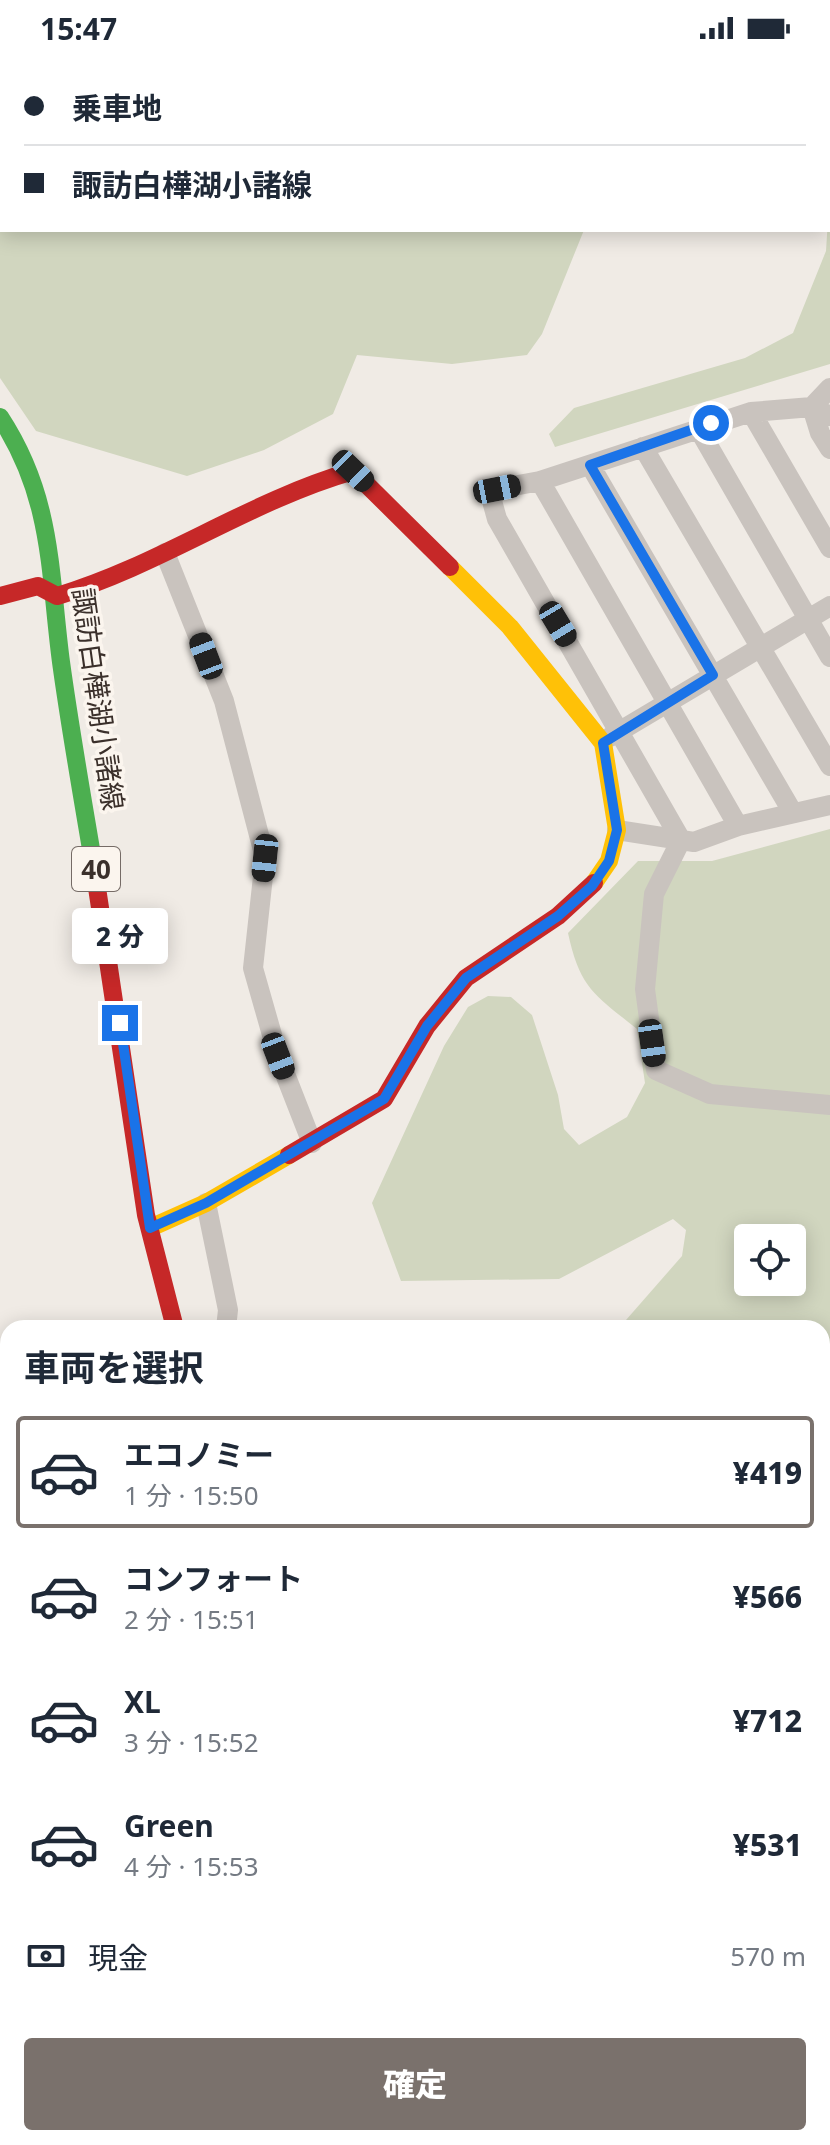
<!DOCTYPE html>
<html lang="ja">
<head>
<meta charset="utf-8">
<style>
  :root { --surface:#fff; --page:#f2f2f3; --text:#1f2937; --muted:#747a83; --line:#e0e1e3; --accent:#7a716c }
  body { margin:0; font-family:"Noto Sans","Noto Sans JP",sans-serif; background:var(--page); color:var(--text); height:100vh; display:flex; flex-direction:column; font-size:30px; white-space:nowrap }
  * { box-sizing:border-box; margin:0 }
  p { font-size:26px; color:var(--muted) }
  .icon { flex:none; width:44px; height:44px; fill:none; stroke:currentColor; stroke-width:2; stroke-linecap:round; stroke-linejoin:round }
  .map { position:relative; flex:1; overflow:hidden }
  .panel { position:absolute; left:0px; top:1264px; width:830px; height:826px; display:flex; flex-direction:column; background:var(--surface); border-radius:24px 24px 0 0; box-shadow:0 4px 20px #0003 }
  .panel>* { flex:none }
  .hud { position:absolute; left:0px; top:0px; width:830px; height:176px; box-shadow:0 4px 20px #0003; display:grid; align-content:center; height:176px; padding:0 24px; background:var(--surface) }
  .buttons { position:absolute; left:734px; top:1168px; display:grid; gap:16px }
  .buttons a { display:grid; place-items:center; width:72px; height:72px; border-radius:8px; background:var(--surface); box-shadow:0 4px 20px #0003; font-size:40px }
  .end { position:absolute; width:36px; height:36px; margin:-18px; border:10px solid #1a73e8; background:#fff; box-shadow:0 0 0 4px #fff }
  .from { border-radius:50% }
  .bubble { position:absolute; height:56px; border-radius:8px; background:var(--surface); box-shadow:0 4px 20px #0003; font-size:26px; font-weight:800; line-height:56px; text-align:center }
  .car { position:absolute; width:24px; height:48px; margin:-24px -12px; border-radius:10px; box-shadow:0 0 6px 2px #0007; background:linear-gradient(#222 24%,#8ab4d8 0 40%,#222 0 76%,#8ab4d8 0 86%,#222 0) }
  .hud b { display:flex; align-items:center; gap:28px; height:76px; font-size:30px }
  .hud b+b { border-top:2px solid var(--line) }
  .hud i { width:20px; height:20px; background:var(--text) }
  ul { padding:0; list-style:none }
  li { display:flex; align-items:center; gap:24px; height:112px; margin:0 16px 12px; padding:0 8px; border:4px solid transparent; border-radius:8px }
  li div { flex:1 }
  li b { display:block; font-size:30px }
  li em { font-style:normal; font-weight:800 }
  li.on { border-color:var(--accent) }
  li>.icon { width:72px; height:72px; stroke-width:1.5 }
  h2 { padding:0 24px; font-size:36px; line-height:96px }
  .pay { display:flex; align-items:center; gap:20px; height:88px; padding:0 24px; font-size:30px }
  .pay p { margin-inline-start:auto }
  .button { display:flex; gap:16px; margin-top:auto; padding:16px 24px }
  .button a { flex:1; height:92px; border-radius:8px; background:var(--accent); color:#fff; font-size:32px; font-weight:800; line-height:92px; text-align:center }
  .status { display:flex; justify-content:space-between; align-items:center; height:56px; padding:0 40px; background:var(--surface); direction:ltr }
  .status svg { height:22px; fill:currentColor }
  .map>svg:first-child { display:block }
  .green { fill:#d1d6bf; fill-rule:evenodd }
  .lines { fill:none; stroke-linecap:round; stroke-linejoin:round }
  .stream { stroke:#a1c2c1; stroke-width:5 }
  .street { stroke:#c9c3be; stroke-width:20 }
  .fast { stroke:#4caf50; stroke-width:18 }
  .slow { stroke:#ffc107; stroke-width:18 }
  .jam { stroke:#c62828; stroke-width:18 }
  .route { stroke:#1a73e8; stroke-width:10 }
  .labels { text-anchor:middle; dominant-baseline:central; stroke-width:7; stroke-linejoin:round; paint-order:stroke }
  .shield { fill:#fbf5ee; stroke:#756b66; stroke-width:2 }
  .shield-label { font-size:26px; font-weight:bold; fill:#3b302b }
  .street-label { font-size:28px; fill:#3b302b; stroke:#fbf5ee }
</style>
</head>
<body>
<div class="status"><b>15:47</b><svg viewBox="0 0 49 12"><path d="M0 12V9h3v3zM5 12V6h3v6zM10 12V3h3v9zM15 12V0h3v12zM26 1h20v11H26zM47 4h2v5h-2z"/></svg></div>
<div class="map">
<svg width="830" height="2089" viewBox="0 0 830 2089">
  <rect width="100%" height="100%" fill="#f0ebe5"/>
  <path class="green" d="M0,0H830V74L828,2H2V174H584L542,278L527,299L452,308L357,299L333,358L264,394L187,420L36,375L0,322Z
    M830,131V308L555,391L549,378L574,352L745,302L793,277L826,195Z
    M830,773V1742L822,1733V1272H619L682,1200L686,1174L673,1163L559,1223L401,1225L372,1147L444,990L468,951L488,940L511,941L532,959L558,1039L564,1073L579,1089L627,1061L645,1027L637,973C595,939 580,933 568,877L638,805H712ZM748,1182H792V1226H748Z
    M822,1816L830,1824V2019L822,2018Z"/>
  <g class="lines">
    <path class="stream" d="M0,1998L8,2008
      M34,2082V2089"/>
    <path class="street" d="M812,351L820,377L830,393
      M812,351L830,332
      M751,356L830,492
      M830,360L812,351L751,356L540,425L497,433L492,445L497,463L681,784L654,838L645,933L656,1014L710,1038L830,1049
      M698,372L830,601
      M643,391L830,710
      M590,409L793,757
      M540,425L738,770
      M165,497L224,645L265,802L253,912L278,1000L312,1087
      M610,681L830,550
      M617,774L694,786L738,770L830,749
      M206,1147L228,1254L226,1272
      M0,1481L8,1477
      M0,1839H8
      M0,2053H8
      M822,2078H830
      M291,2082L293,2089
      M185,2089L187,2082"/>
    <path class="fast" d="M0,361C53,442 49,514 61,606C70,672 82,739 93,805"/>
    <path class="slow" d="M450,511L510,571L603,687L617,774L609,805L594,827
      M150,1172L206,1147L289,1099
      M405,2082L406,2089"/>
    <path class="jam" d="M0,540L38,530L57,540C161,509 249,445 353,415L450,511
      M93,805L146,1159L175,1272
      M289,1099L384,1043L427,970L466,922L558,860L594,827"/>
  </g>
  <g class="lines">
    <path class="route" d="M120,967L150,1172L206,1147L384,1043L427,970L466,922L558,860L592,830L609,805L617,774L603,687L713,619L590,409L711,367"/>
  </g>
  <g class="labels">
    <rect class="shield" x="72" y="791" width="48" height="44" rx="6"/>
    <g class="shield-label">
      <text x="96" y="813">40</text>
    </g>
    <g class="street-label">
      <text transform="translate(99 643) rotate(82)">諏訪白樺湖小諸線</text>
    </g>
  </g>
</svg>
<div class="buttons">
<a><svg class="icon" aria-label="locate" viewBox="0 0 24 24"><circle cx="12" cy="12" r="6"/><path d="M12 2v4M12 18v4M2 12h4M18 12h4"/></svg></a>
</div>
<i class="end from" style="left:711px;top:367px"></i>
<i class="end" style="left:120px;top:967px"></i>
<div class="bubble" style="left:72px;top:852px;width:96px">2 分</div>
<i class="car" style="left:353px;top:415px;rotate:134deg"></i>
<i class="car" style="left:497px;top:433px;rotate:79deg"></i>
<i class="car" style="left:558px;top:568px;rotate:149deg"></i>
<i class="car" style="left:206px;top:600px;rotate:339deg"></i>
<i class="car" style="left:265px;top:802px;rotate:186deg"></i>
<i class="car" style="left:652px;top:987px;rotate:172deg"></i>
<i class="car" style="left:278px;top:1000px;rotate:159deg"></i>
<div class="hud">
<b><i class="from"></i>乗車地</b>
<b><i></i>諏訪白樺湖小諸線</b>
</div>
<section class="panel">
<h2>車両を選択</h2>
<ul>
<li class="on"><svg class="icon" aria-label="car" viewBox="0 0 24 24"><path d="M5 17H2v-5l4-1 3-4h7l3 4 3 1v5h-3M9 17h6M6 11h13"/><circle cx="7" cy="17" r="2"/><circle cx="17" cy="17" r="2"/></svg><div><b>エコノミー</b><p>1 分 · 15:50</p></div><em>¥419</em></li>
<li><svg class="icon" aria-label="car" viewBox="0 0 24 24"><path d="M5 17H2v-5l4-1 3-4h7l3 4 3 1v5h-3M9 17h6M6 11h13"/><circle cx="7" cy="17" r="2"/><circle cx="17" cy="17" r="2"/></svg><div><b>コンフォート</b><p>2 分 · 15:51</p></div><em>¥566</em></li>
<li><svg class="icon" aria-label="car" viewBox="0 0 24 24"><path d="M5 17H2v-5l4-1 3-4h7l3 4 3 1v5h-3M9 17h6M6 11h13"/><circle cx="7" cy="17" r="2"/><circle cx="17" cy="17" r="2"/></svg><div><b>XL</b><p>3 分 · 15:52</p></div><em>¥712</em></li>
<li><svg class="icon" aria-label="car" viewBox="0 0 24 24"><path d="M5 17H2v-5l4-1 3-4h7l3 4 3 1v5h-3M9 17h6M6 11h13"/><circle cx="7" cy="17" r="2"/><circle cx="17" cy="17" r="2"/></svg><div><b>Green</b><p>4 分 · 15:53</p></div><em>¥531</em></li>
</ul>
<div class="pay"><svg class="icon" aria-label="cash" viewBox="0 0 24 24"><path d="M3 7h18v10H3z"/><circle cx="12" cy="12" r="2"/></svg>現金<p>570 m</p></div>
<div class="button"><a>確定</a></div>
</section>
</div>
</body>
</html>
